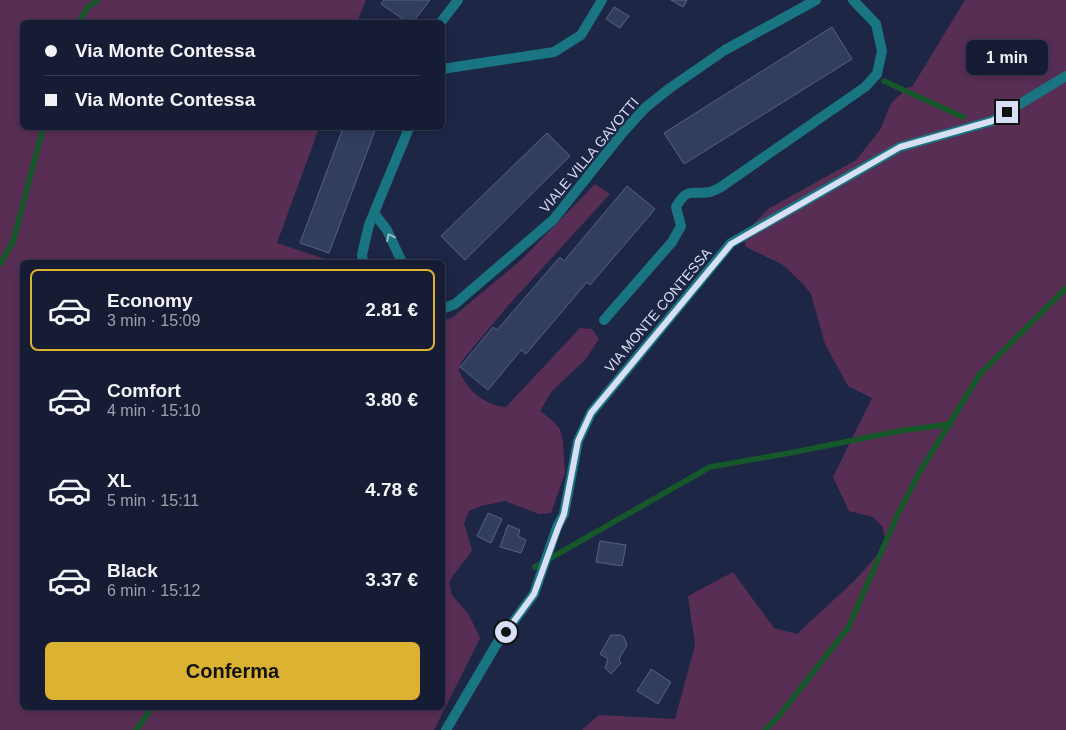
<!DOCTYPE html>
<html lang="it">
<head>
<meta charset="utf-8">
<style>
  :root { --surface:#161c34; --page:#232940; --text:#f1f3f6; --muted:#9ea1ac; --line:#353a4f; --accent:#dcb233 }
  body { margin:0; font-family:Helvetica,sans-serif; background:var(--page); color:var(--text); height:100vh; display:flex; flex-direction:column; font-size:19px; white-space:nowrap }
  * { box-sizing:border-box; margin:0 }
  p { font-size:16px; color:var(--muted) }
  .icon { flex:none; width:28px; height:28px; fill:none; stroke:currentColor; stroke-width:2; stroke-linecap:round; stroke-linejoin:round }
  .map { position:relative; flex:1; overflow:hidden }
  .side { position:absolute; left:20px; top:260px; width:425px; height:450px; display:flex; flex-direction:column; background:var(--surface); border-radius:8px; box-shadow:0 2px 12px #0003,0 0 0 1px var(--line) }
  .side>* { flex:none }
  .top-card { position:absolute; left:20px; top:20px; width:425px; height:110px; border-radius:8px; box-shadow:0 2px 12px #0003,0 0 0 1px var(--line); display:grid; align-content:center; height:110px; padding:0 25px; background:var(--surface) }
  .end { position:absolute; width:22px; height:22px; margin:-11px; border:6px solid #d8dff4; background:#111; box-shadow:0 0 0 2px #111 }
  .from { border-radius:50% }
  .bubble { position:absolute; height:35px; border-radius:8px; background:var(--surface); box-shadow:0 2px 12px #0003,0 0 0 1px var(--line); font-size:16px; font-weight:700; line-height:35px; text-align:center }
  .top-card b { display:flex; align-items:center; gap:18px; height:48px; font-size:19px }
  .top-card b+b { border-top:1px solid var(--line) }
  .top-card i { width:12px; height:12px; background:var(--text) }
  ul { padding:9px 0 0; list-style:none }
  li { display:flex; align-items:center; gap:15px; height:82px; margin:0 10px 8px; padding:0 15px; border:2px solid transparent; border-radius:8px }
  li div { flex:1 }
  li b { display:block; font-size:19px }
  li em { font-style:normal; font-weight:700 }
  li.on { border-color:var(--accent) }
  li>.icon { width:45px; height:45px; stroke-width:1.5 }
  .cta { display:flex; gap:10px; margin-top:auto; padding:10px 25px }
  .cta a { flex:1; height:58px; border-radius:8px; background:var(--accent); color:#111; font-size:20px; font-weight:700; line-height:58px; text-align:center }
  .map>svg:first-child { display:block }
  .green { fill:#582e55 }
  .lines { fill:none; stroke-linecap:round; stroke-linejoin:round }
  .stream { stroke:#16582a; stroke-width:5.5 }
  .building { fill:#333e5f; stroke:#556185 }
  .street { stroke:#197582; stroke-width:10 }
  .oneway { stroke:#95bacc }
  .route { stroke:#d8dff4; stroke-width:6 }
  .labels { text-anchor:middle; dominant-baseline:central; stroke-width:4.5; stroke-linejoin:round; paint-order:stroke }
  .street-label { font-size:14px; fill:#d8dff4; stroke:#1d2645 }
</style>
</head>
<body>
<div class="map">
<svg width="1066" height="730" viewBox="0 0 1066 730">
  <rect width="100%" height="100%" fill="#1d2645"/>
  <path class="green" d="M0,0H366L357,22H22V128H319L277,243L334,262H22V708H442L443,321L453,317L520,261L595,184L610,194L506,308L462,361L459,370C466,389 485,406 506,407L580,328L592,329L599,339L585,360L552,391L540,411L552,420L560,429L563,442L565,473L551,513L539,514L505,501L481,506L469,511L464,523L472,550C465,562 456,570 449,582L452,595L469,615L480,638L434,730H0Z
    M965,0H1066V730H582L599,715L675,719L695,645L688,596L733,572L774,628L797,634L854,581L882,550L885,538L882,526L873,517L849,511L833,477L872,398L848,386L825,344L811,294L803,284L783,265L746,247L743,235L768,209L856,160L880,130L891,103L909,87H912Z"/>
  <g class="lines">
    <path class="stream" d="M79,22L87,8L98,0
      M884,81L963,117
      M0,264L13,242L43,128
      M535,567L710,467L790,453L899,431L951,424
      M136,730L152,708
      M765,730L778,717L848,628L897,516L919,473L980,374L1066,288"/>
  </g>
  <path class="building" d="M384,0H430L413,22H407L381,4Z
    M671,0H687L683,7Z
    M614,7L629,16L620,28L606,19Z
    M832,27L852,59L684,164L664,133Z
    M343,128H376L329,253L300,243Z
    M547,133L570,156L465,260L441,236Z
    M627,186L655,209L590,285L587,282L526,354L521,350L488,390L460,367L493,327L497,330L560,257L564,261Z
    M488,513L502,519L491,543L477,536Z
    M508,525L520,530L518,536L526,540L521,553L500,547Z
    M600,541L626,545L622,566L596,562Z
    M611,635H620L624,637L627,645L619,659L621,663L611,674L605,668L608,659L600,654Z
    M651,669L671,682L658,704L637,691Z"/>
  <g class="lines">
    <path class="street" d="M441,22L458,0
      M442,69L554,52L581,35L602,0
      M374,213L387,230L402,262
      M363,262L362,255L369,225L409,128
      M442,309L455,304L553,220L624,131L646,107L670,88L725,50L816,0
      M604,320L672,242L681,226L676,207C687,187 691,195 710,192C713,191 718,189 721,187L865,87L877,74L882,51L876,24L853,0
      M446,730L496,645L534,594L557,527L564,514L578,441L591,413L731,243L900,147L992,121L1066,76"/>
  </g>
  <defs><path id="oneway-chevron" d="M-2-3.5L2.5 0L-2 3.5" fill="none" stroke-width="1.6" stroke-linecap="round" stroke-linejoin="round" transform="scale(1.25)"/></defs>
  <use class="oneway" href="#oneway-chevron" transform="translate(390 237) rotate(-115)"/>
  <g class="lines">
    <path class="route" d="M506,632L534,594L558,528L564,514L578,441L591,413L731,244L900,147L992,121L1007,112"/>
  </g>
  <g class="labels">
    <g class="street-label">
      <text transform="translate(589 155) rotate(-50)">VIALE VILLA GAVOTTI</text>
      <text transform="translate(658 310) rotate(-50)">VIA MONTE CONTESSA</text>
    </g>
  </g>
</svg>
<i class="end from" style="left:506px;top:632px"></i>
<i class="end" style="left:1007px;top:112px"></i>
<div class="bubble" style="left:966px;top:40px;width:82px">1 min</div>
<div class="top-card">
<b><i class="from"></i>Via Monte Contessa</b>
<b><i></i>Via Monte Contessa</b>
</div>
<section class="side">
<ul>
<li class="on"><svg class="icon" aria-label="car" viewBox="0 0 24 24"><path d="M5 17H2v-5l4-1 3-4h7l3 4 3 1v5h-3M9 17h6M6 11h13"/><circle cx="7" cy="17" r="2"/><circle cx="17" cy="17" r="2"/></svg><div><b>Economy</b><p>3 min · 15:09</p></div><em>2.81 €</em></li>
<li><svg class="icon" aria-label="car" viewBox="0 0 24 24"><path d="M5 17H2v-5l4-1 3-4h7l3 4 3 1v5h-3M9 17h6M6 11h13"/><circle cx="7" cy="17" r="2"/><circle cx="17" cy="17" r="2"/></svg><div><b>Comfort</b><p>4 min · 15:10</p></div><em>3.80 €</em></li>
<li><svg class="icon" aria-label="car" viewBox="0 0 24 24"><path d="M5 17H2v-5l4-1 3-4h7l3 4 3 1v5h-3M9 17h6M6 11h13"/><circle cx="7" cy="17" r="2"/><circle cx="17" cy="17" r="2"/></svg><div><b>XL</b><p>5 min · 15:11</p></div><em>4.78 €</em></li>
<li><svg class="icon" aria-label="car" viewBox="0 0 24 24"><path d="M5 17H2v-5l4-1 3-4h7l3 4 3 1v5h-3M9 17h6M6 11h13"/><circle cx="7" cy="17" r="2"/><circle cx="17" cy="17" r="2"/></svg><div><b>Black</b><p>6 min · 15:12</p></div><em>3.37 €</em></li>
</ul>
<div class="cta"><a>Conferma</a></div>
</section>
</div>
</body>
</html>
